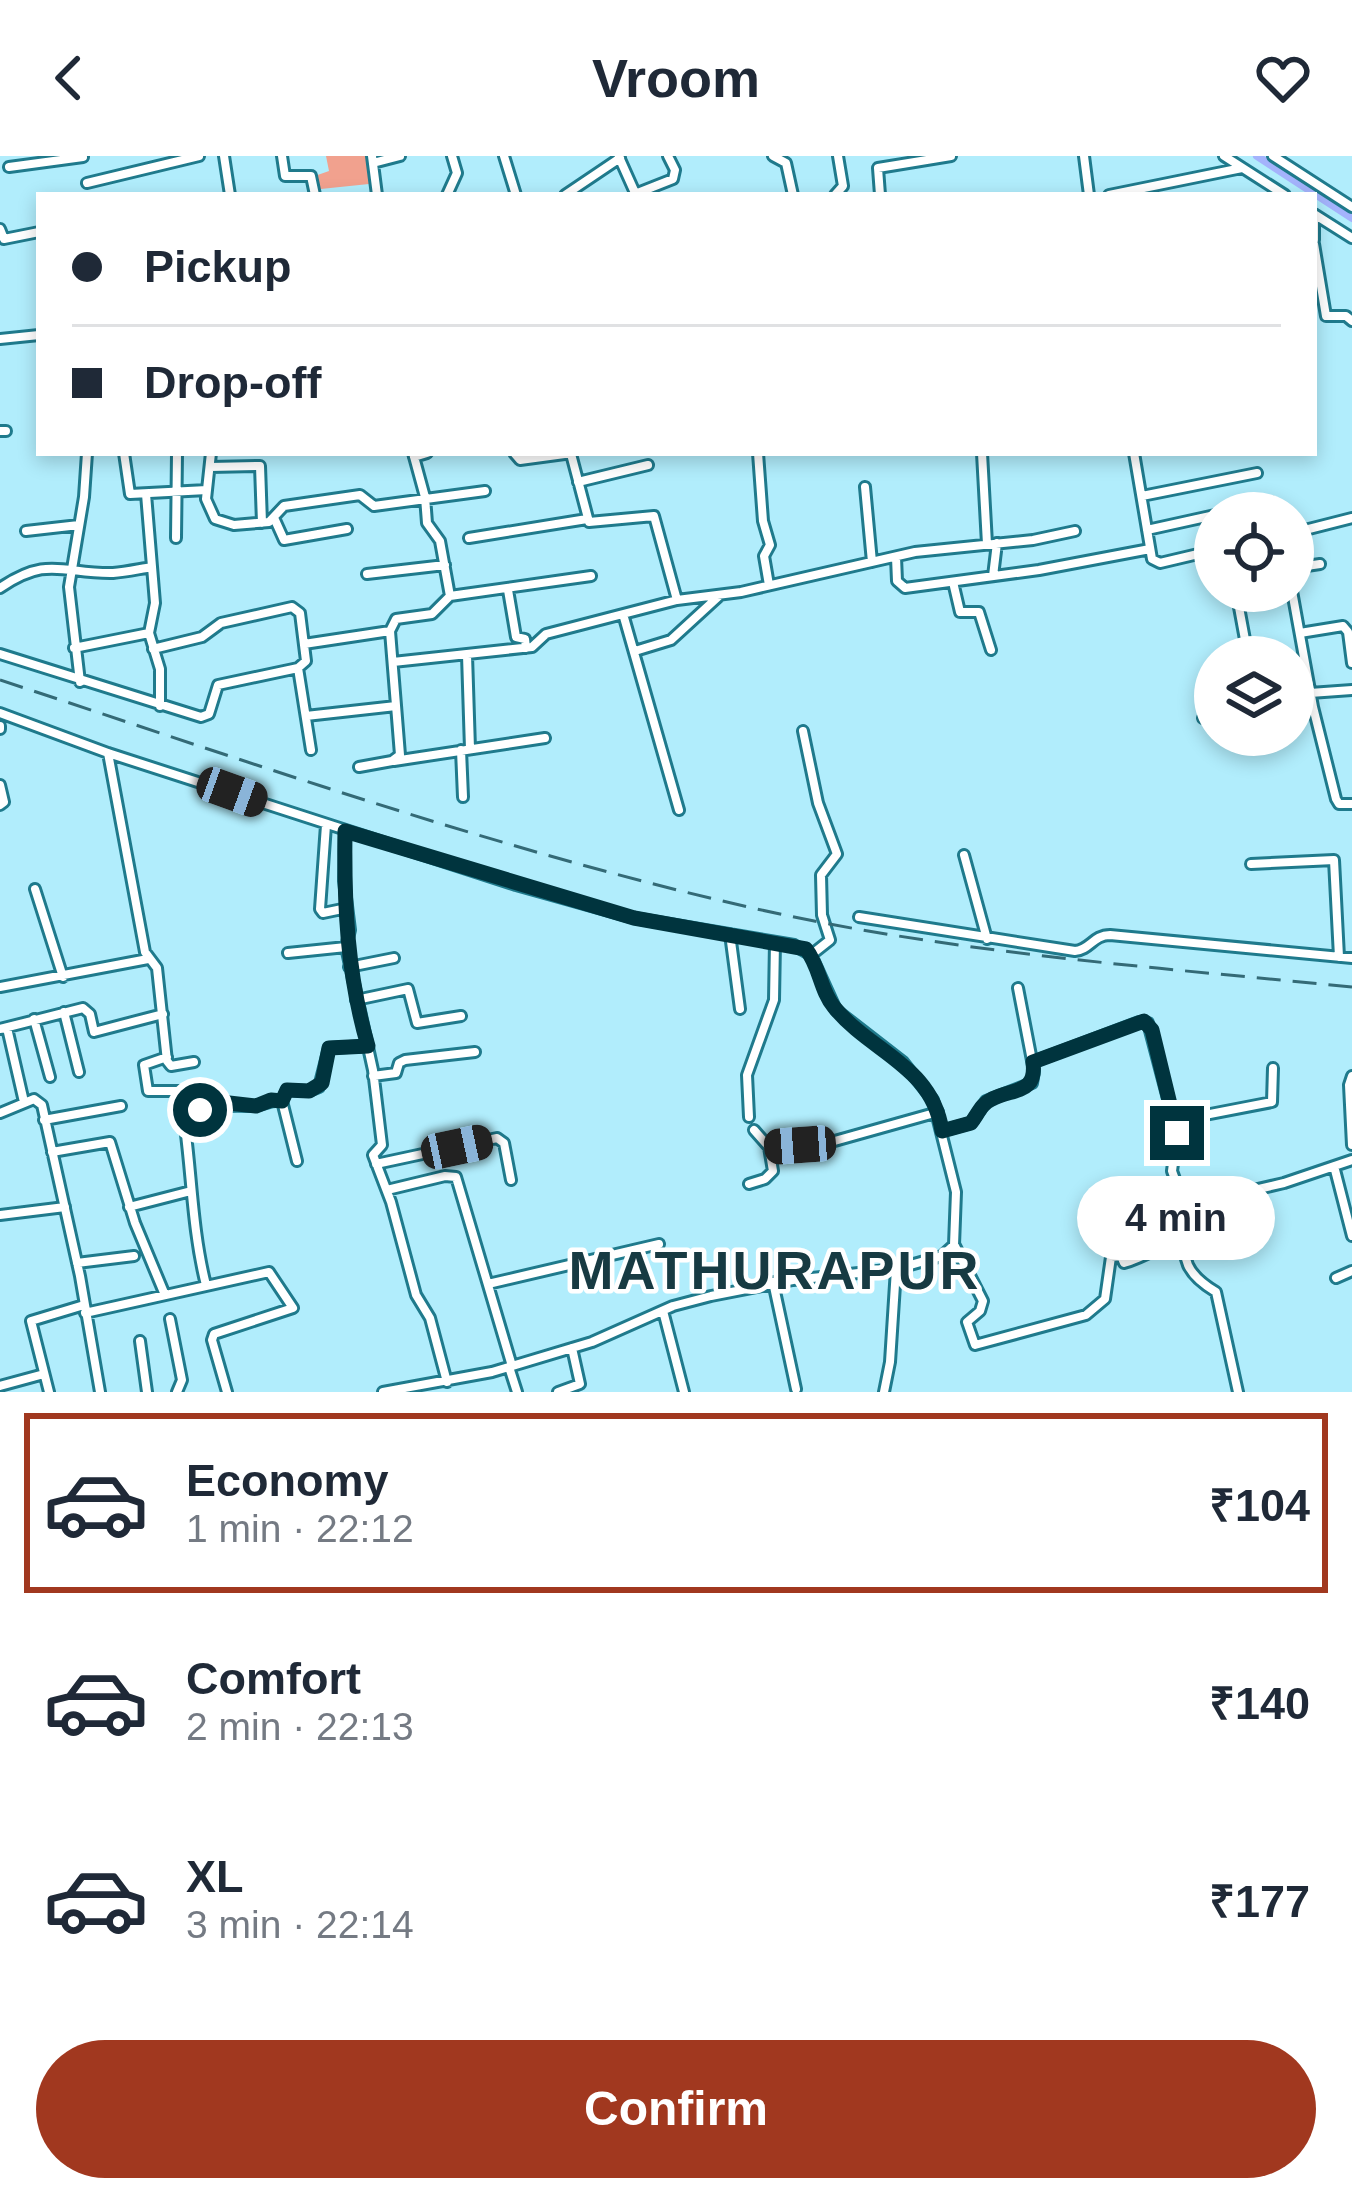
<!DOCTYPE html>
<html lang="en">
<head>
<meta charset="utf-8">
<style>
  :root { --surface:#fff; --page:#f6f6f7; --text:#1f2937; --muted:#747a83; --line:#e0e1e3; --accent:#a1381f }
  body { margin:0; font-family:Arial,sans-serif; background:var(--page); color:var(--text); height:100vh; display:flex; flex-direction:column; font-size:45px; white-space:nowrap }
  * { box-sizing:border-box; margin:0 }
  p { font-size:39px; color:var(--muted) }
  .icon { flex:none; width:66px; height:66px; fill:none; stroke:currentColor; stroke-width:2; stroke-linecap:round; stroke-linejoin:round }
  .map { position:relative; height:1236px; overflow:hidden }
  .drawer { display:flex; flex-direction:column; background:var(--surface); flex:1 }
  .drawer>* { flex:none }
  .banner { position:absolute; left:36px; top:36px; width:1281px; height:264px; border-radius:0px; box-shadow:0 6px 18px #0003; display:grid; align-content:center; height:264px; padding:0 36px; background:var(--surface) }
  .buttons { position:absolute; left:1194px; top:336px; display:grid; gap:24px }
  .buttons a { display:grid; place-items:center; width:120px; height:120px; border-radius:50%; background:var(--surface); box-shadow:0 6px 18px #0003; font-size:60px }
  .end { position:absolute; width:54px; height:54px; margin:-27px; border:15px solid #00343e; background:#fff; box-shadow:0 0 0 6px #fff }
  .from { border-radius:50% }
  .bubble { position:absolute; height:84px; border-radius:42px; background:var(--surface); box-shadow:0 6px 18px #0003; font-size:39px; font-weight:600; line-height:84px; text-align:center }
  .car { position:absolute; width:36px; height:72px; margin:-36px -18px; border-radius:15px; box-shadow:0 0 9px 3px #0007; background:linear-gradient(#222 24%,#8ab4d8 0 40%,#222 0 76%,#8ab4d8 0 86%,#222 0) }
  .banner b { display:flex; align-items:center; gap:42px; height:114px; font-size:45px }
  .banner b+b { border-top:3px solid var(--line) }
  .banner i { width:30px; height:30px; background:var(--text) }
  ul { padding:21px 0 0; list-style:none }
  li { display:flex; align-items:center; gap:36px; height:180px; margin:0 24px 18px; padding:0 12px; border:6px solid transparent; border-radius:0px }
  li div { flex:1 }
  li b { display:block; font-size:45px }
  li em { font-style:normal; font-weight:600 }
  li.on { border-color:var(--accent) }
  li>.icon { width:108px; height:108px; stroke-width:1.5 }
  .button { display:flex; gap:24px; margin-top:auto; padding:24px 36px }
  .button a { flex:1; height:138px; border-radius:72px; background:var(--accent); color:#fff; font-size:48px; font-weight:600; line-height:138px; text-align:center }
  header { display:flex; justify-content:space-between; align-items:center; height:156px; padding:0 36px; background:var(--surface); font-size:54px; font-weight:600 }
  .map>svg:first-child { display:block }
  .green { fill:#f1a18e }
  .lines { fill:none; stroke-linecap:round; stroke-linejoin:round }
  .canal { stroke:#a4b3fc; stroke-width:8 }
  .street-casing { stroke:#1f7a8c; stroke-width:14 }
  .street { stroke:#fff; stroke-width:8 }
  .rail { stroke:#346a76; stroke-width:3; stroke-dasharray:24 12; stroke-linecap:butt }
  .route { stroke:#00343e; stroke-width:15 }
  .labels { text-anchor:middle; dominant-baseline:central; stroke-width:9; stroke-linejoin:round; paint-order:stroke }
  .district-label { font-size:54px; font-weight:bold; letter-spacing:3px; fill:#173a42; stroke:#fff }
</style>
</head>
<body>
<header><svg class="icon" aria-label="back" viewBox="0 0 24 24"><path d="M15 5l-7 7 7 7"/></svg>Vroom<svg class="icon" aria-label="heart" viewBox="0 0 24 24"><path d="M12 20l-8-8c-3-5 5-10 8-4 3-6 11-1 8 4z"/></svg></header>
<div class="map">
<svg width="1352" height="1236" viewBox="0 0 1352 1236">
  <rect width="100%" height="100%" fill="#b1edfc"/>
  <path class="green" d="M326,0H366L369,28L311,34L309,22L329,15Z"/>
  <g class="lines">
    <path class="canal" d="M1257,0L1352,62"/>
    <g class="street-casing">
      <path id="street" d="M224,0L230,39
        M282,0L285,20H311L315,39
        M372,0L377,39
        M504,0L516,39
        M773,0L786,7L793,39
        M1084,0L1089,39
        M1224,0L1285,39
        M1273,0L1352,51
        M619,1L636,39
        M373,7L400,0
        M9,11L83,1
        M87,27L199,0
        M635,38L673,23L675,14L668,0
        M447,39L457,17L452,0
        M565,39L620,2
        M835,39L843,30L838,0
        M880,39L878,12L951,0
        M1109,39L1242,12
        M1314,58L1352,82
        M0,73L4,83L39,76
        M1314,84V58
        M1314,88L1326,160H1346L1352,165
        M0,183L39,179
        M0,275H6
        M124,297L130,338L207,334
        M211,297L206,343L215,363L234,369L269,366L284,350L360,339L374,350L485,335
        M413,297L425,341L427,367L440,385L450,440
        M514,297L520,304L572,297
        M758,297L763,365L770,389L764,400L769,429
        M982,297L987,388
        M1134,297L1152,403L1160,407L1215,394
        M571,298L589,366L654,360L677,444
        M414,301L427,297
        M210,311L260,310L262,367
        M578,326L648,309
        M865,331L872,406
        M146,338L155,447L149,477L160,513V550
        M1142,340L1257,317
        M1223,357L1271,346
        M275,364L284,384L347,373
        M1147,374L1215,359
        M26,375L79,369
        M1293,377L1352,362
        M176,382L177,297
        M469,382L587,363
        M896,401L897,425L905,432L1039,414L1150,393
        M1293,412L1320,408
        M367,418L445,409
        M993,420L997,387
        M953,426L960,456H979L991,494
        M0,432C48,399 63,418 113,417C126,416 139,413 152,411
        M508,434L516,481L525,483L526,492
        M1236,435L1246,489
        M1292,435L1313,551L1336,643L1339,648H1352
        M623,458L679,654
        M1300,477L1343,470L1348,476L1352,507
        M304,488L390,475
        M74,492L149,477
        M635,495L671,484L719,440
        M0,498L201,561L209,558L218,529L298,512L306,505L300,457L292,451L221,467L202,481L153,493
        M467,499L470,593
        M393,506L532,491L546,478L677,444L741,436L915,396L1033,384L1075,375
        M298,512L311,594
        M80,526L69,431L84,341L87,297
        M1310,537L1352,534
        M1293,553L1313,551
        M0,557L108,597L516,729L634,762L794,789L811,799L836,854L903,906L933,944L956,1036L954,1089L942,1100L896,1113L793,1124L711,1140L673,1150L592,1186L492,1216L383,1236
        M306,560L396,550
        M1203,562L1215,560
        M0,570V573
        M803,575L818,647L837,698L821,719L822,759L830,784L811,799
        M461,594L463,641
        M108,597L145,796L157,812L167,905L171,910L194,906
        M394,605L545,582
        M359,611L392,605L400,599L390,475L396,463L432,458L450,440L591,420
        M0,629L4,646L0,649
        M326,669L320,753L323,757L347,752
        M345,675L344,725L350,774L346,791L373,914L382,989L373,999L391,1046L416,1139L430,1162L447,1226
        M964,699L987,783
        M1251,708L1334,704L1339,801
        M35,733L63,821
        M859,761L1075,795C1090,794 1093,779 1110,779L1352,802
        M730,778L740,853
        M288,797L346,791
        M349,811L394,802
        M0,831L148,803
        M356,844L408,833L417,867L461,860
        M64,856L79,916
        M34,863L50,921
        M7,872L24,946
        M0,873L83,852L90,858L94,876L163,858
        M167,901L144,909L148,935H179L200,954C224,950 227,949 252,950C263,950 270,943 282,945L297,1005
        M1033,906L1139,866L1148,867L1177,977L1172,1015L1185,1051
        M373,920L396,917L399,907L405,904L475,896
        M1352,920L1349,929L1352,989
        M180,937C192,1001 190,1066 206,1129
        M282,945L287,934L309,935L319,931L329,892L368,890
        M0,957L34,943L42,949L80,1120L100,1236
        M749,961L747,919L774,844L775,786
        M44,964L121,950
        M1174,965L1272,946L1273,912
        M942,975L971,967L986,945L1032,927L1034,915L1018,832
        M769,991L831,986L938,956
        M52,996L110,986L135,1067L165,1139
        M376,1008L497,982L504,987L511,1024
        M1334,1010L1352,1080
        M749,1028L765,1023L773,1015L769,991L754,974
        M387,1034L445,1020L456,1021L512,1210
        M129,1051L191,1035
        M0,1059L65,1051
        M955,1090L983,1145L980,1155L967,1166L975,1189L1086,1159L1105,1143L1111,1101L1121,1100L1124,1107C1146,1101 1163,1088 1185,1080
        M77,1107L134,1100
        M1336,1122L1352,1115
        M773,1126L796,1233
        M488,1128L659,1088
        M663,1155L684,1236
        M85,1157L269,1116L293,1152L214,1178L212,1184L227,1236
        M170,1163L182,1224L177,1236
        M140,1185L147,1236
        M509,1211L517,1236
        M0,1230L44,1218
        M49,1236L31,1165L84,1149
        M558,1236L580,1228L572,1192
        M884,1236L890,1206L896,1113
        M1238,1236L1216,1136C1176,1112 1186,1096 1183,1055L1189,1049L1284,1027L1352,1004"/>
    </g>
    <use href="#street" class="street"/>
    <path class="rail" d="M0,524C250,606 500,695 757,753C952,797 1153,811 1352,831"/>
  </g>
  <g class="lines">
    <path class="route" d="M200,954L229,947L256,950L271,944L282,945L287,934L309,935L322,927L329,892L368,890C347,818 344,749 345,675L634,762L806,793C820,811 820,834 834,851C871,897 932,909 942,975L971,967C978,958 981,948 992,943C1014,932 1037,938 1033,906L1144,865L1152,874L1177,977"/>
  </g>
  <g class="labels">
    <g class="district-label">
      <text x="775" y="1114">MATHURAPUR</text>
    </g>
  </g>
</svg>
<div class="buttons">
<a><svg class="icon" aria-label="locate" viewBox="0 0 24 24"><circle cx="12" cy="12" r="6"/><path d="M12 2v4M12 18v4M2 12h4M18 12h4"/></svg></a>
<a><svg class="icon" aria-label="layers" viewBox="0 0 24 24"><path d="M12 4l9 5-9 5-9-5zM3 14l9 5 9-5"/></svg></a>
</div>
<i class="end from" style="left:200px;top:954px"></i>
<i class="end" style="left:1177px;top:977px"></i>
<div class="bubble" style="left:1077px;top:1020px;width:198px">4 min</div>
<i class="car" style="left:232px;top:636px;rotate:110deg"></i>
<i class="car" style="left:800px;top:989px;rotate:266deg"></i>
<i class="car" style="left:457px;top:991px;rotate:78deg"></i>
<div class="banner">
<b><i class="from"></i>Pickup</b>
<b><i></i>Drop-off</b>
</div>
</div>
<section class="drawer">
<ul>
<li class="on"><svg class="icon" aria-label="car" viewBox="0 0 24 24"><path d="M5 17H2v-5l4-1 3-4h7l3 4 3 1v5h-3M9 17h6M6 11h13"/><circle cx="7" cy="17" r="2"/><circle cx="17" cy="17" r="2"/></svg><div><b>Economy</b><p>1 min · 22:12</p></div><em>₹104</em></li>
<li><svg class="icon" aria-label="car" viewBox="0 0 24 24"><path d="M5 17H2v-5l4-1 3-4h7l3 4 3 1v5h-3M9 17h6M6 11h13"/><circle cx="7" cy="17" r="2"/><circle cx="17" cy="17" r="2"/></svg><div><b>Comfort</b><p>2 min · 22:13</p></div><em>₹140</em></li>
<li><svg class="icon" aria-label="car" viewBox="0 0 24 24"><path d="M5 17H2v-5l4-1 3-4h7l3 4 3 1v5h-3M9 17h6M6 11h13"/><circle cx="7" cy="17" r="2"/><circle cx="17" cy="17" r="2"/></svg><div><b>XL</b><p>3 min · 22:14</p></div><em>₹177</em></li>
</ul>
<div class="button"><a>Confirm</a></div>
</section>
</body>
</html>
